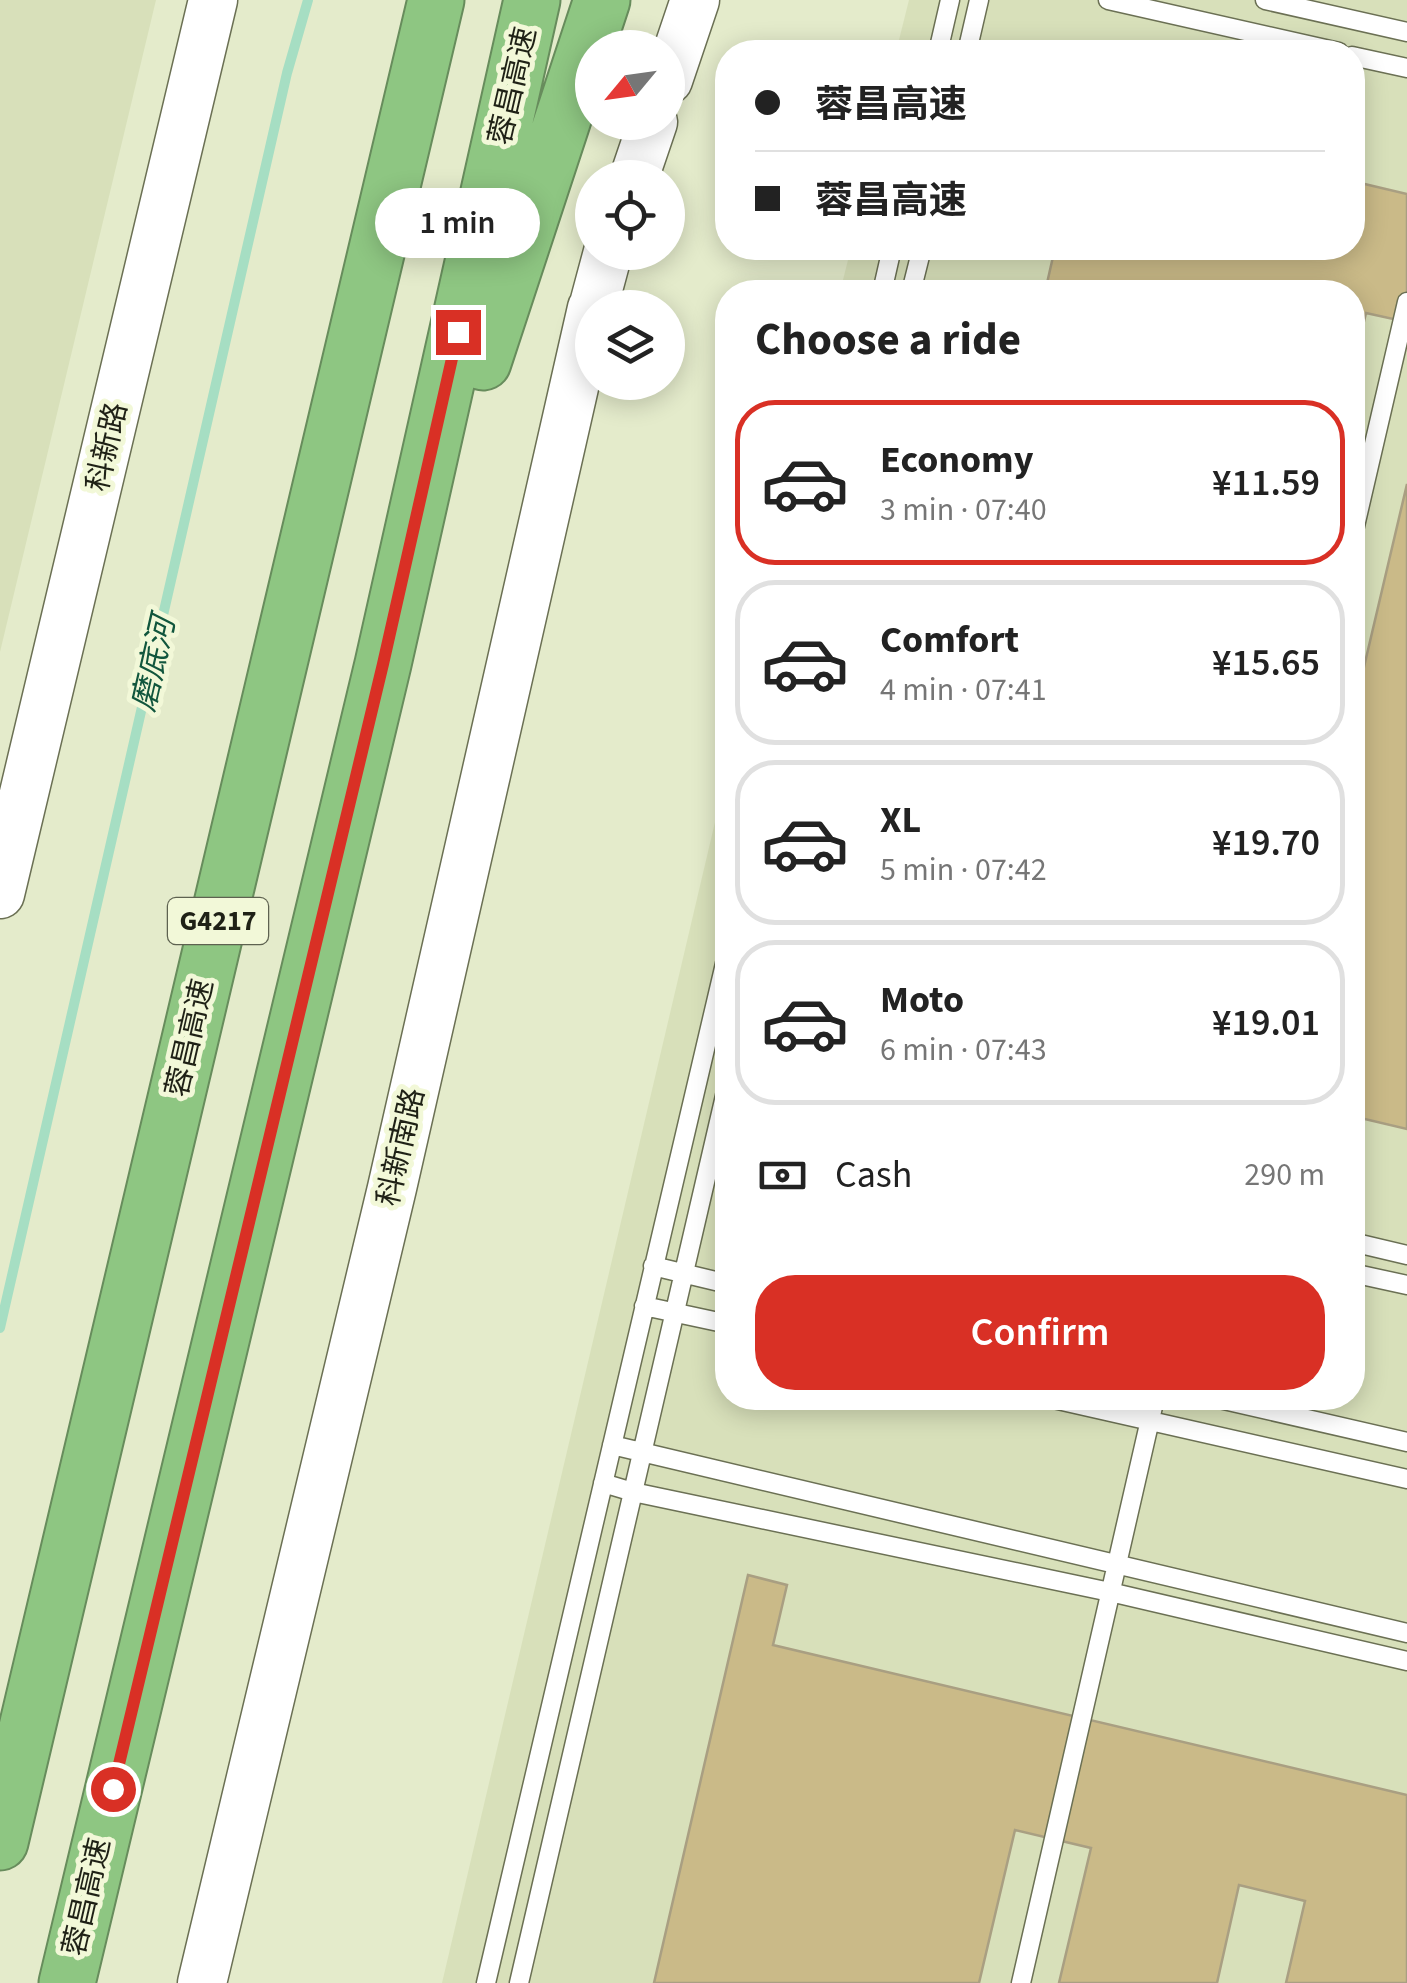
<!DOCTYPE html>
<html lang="en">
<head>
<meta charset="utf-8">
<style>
  :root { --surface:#fff; --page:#f6f6f6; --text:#222; --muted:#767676; --line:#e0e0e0; --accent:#d93025 }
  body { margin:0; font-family:"Source Sans 3","Noto Sans SC",sans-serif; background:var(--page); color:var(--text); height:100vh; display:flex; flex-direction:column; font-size:38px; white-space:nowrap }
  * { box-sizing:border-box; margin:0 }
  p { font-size:32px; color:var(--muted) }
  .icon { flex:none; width:55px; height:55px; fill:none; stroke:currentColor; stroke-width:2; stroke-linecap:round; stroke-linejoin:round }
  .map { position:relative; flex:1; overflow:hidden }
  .drawer { position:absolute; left:715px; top:280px; width:650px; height:1130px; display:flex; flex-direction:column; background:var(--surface); border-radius:40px; box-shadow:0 5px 25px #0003 }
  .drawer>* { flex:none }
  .guide { position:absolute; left:715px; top:40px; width:650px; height:220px; border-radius:40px; box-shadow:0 5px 25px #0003; display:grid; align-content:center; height:220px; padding:0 40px; background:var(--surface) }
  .needle { width:65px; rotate:241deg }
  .buttons { position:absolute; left:575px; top:30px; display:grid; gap:20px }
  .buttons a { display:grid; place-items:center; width:110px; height:110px; border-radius:50%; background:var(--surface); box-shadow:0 5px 25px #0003; font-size:50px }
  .end { position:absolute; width:45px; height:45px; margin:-22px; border:12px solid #d93025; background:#fff; box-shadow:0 0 0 5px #fff }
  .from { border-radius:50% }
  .bubble { position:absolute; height:70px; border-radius:35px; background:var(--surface); box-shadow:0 5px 25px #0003; font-size:32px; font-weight:600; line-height:70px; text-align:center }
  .guide b { display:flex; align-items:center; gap:35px; height:95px; font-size:38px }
  .guide b+b { border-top:2px solid var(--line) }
  .guide i { width:25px; height:25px; background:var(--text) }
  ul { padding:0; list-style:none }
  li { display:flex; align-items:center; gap:30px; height:165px; margin:0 20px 15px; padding:0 20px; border:5px solid var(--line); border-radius:40px }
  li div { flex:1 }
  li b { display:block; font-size:38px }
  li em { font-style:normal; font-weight:600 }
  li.selected { border-color:var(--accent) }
  li>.icon { width:90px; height:90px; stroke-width:1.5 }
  h2 { padding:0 40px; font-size:45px; line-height:120px }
  .pay { display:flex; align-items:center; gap:25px; height:110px; padding:0 40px; font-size:38px }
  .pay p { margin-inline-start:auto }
  .cta { display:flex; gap:20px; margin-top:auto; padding:20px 40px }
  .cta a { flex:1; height:115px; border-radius:40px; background:var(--accent); color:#fff; font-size:40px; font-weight:600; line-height:115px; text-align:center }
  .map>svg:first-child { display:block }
  .built { fill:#d8e0ba }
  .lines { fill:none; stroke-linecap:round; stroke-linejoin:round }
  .stream { stroke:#a6dec3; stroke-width:10 }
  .building { fill:#caba88; stroke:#a99f82; stroke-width:2.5 }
  .service-casing { stroke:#6b7054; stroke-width:21 }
  .secondary-casing { stroke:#6b7054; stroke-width:51 }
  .motorway-casing { stroke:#678c5c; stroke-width:59 }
  .service { stroke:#fff; stroke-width:18 }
  .secondary { stroke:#fff; stroke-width:48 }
  .motorway { stroke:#8ec682; stroke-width:55 }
  .route { stroke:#d93025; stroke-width:12 }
  .labels { text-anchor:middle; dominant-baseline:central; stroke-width:10; stroke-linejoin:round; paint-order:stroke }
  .shield { fill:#f2f8d8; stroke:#5e6250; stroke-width:2.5 }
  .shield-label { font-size:28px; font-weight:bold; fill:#1f2116 }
  .street-label { font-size:30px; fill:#1f2116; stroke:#f2f8d8 }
  .water-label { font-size:32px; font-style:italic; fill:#11563d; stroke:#f2f8d8 }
</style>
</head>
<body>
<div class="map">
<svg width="1407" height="1983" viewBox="0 0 1407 1983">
  <rect width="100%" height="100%" fill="#e4ebcb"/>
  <path class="built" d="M0,0H156L0,652Z
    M909,0H1407V1983H442L727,771L728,1398H1352V292H840L851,248H1352V52H896Z"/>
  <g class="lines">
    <path class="stream" d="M0,1328L287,73L308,0"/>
  </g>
  <path class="building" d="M1352,181L1407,194V322L1366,313L1352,372V292H1045L1055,248H1352Z
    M1407,484V1129L1352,1116V718Z
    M748,1575L787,1585L773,1645L1407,1795V1983H1286L1305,1901L1239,1885L1217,1983H1059L1091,1848L1015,1830L979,1983H654Z"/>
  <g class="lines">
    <g class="service-casing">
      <path id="service" d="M1108,0L1339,52
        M1265,0L1407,32
        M938,52L950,0
        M967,52L979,0
        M1352,56L1407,68
        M882,292L892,248
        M911,292L922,248
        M1352,539L1407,302
        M1352,1242L1407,1255
        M653,1266L728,1284
        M1352,1273L1407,1285
        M644,1306L728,1324
        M1049,1398L1407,1479
        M1215,1398L1407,1442
        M612,1445L1407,1633
        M603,1483L633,1492L1110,1592L1407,1661
        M486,1983L728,951
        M519,1983L728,1083
        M1021,1983L1155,1398"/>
    </g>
    <g class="secondary-casing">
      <path id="secondary" d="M668,80L695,0
        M634,178L653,122
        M593,308L608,252
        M0,894L213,0
        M202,1983L392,1188L592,308"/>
    </g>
    <g class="motorway-casing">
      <path id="motorway" d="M483,362L602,0
        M0,1842L436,0
        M67,1983L383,664L532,0"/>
    </g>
    <use href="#service" class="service"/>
    <use href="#secondary" class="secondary"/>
    <use href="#motorway" class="motorway"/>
  </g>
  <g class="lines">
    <path class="route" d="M113,1789L383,664L458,332"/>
  </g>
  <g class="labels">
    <rect class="shield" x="168" y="898" width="100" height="46" rx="8"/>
    <g class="shield-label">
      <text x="218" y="921">G4217</text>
    </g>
    <g class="street-label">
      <text transform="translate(513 86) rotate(-77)">蓉昌高速</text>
      <text transform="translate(107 447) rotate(-77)">科新路</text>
      <text transform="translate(190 1038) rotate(-77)">蓉昌高速</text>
      <text transform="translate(401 1147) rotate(-77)">科新南路</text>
      <text transform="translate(87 1897) rotate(-77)">蓉昌高速</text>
    </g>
    <g class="water-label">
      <text transform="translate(154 664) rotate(-77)">磨底河</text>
    </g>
  </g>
</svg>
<div class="buttons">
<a><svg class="needle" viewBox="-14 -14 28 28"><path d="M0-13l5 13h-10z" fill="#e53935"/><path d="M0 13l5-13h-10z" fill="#767676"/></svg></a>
<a><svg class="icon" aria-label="locate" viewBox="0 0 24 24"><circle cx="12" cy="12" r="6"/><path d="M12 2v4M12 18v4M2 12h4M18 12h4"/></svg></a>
<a><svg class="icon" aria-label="layers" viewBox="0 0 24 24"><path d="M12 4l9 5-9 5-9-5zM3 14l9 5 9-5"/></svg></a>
</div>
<i class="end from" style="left:113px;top:1789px"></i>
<i class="end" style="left:458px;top:332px"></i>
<div class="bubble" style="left:375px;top:188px;width:165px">1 min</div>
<div class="guide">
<b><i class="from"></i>蓉昌高速</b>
<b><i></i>蓉昌高速</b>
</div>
<section class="drawer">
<h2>Choose a ride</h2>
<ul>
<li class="selected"><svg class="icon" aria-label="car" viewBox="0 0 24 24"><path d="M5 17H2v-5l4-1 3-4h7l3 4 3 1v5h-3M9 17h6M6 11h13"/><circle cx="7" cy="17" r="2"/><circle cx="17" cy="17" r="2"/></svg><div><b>Economy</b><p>3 min · 07:40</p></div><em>¥11.59</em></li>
<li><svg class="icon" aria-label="car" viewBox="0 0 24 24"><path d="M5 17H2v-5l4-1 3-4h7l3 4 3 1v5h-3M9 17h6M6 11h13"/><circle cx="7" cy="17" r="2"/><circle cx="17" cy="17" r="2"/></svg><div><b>Comfort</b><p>4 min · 07:41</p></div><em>¥15.65</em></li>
<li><svg class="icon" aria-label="car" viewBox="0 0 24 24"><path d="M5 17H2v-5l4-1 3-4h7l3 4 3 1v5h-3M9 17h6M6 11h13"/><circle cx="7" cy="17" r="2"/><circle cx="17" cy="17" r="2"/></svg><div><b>XL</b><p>5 min · 07:42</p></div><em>¥19.70</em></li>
<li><svg class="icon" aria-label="car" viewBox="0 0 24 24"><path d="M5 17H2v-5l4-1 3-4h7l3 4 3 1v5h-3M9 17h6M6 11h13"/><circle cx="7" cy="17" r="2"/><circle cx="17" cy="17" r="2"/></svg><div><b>Moto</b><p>6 min · 07:43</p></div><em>¥19.01</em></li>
</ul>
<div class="pay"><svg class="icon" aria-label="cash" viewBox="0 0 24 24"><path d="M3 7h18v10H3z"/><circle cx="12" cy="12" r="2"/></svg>Cash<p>290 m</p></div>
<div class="cta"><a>Confirm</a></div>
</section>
</div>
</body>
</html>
